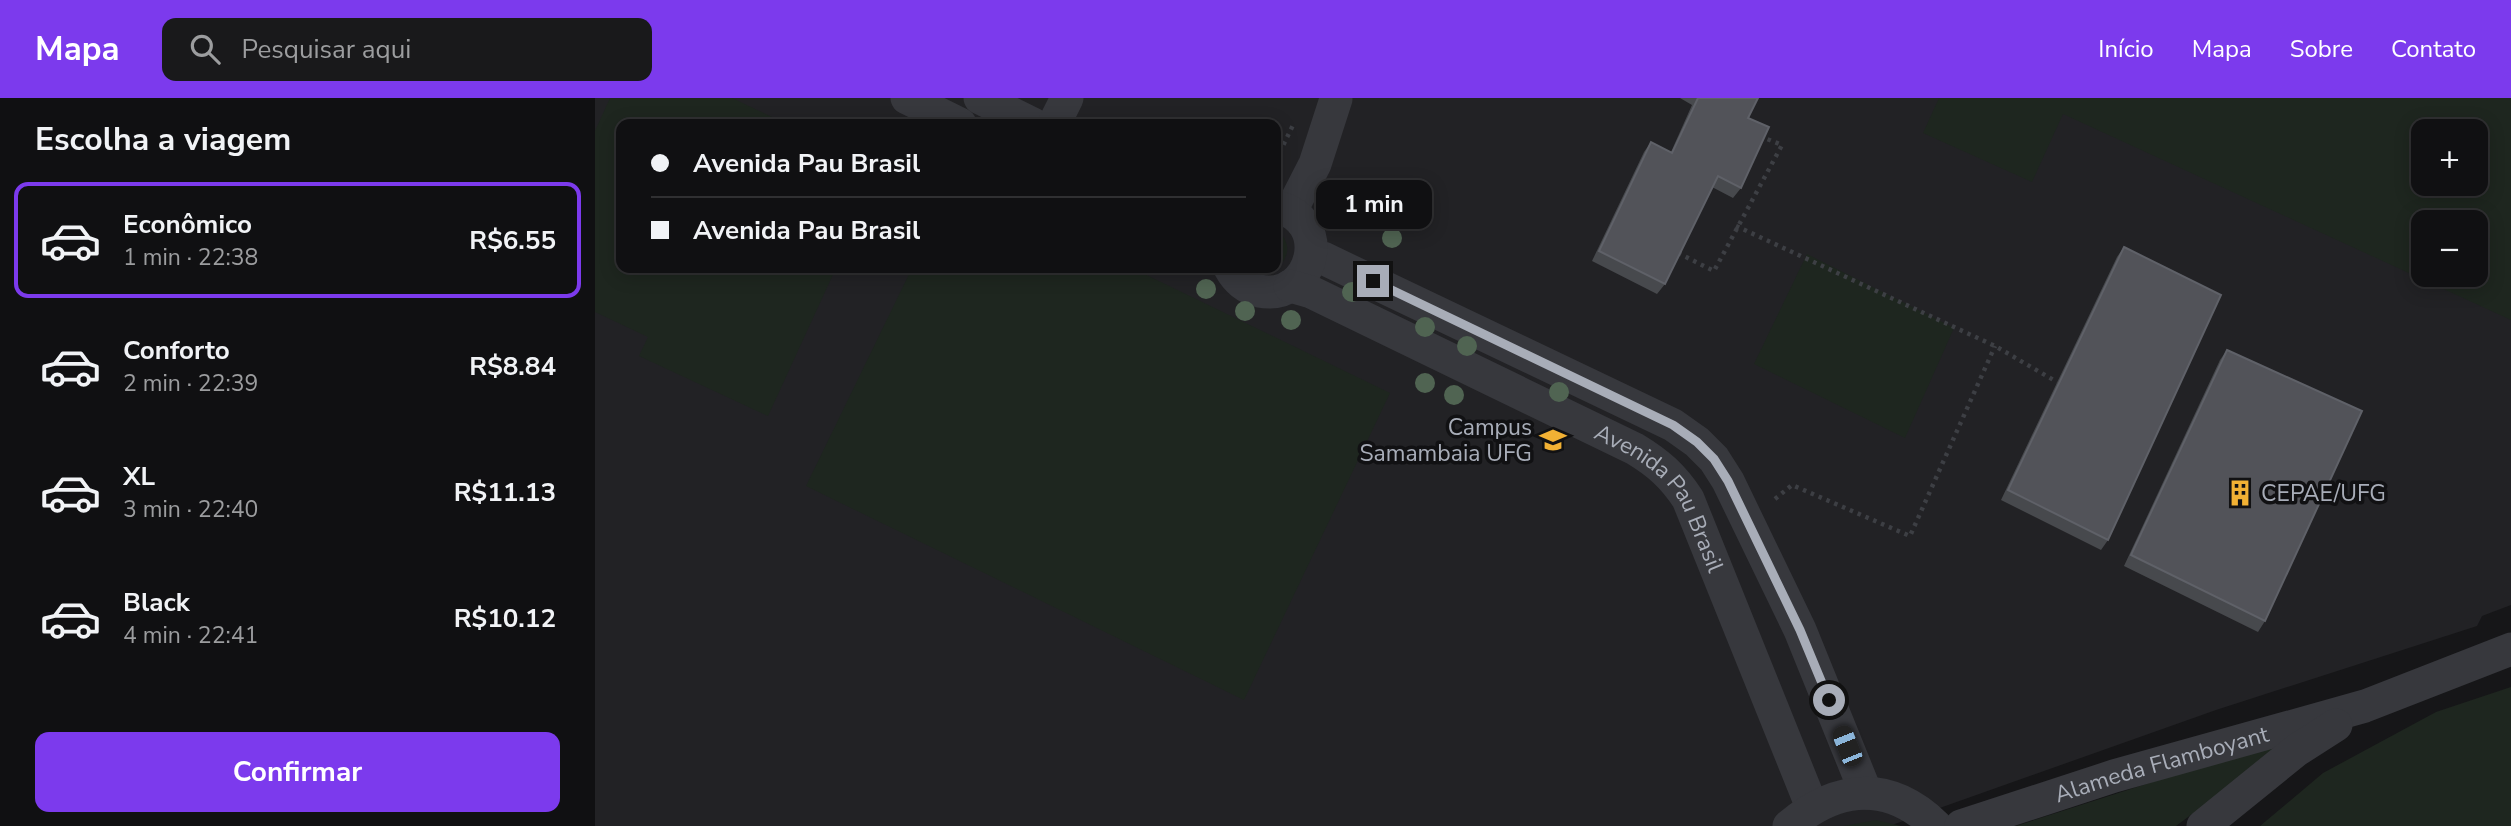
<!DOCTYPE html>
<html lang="pt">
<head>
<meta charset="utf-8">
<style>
  :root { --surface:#101012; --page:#19191b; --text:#f1f3f6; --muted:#9c9d9f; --line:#303032; --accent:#7c3aed }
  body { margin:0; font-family:"Nunito Sans",sans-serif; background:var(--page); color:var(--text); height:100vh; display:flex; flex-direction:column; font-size:26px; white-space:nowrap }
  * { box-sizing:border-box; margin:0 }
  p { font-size:23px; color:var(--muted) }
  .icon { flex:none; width:38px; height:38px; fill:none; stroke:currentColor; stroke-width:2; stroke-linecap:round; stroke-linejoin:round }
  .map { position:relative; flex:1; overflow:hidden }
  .panel { display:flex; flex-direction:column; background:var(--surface); width:595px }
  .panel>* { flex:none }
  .top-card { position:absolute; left:21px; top:21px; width:665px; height:154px; border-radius:14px; box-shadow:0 4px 18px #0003,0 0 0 2px var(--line); display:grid; align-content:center; height:154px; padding:0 35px; background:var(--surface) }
  .fabs { position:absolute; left:1816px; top:21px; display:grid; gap:14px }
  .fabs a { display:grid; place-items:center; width:77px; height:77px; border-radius:14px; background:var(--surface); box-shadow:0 4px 18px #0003,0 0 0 2px var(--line); font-size:35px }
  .end { position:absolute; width:32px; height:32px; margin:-16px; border:9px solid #a8adb8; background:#111; box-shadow:0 0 0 4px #111 }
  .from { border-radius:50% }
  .bubble { position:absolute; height:49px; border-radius:14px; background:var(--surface); box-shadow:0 4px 18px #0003,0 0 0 2px var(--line); font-size:23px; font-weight:700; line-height:49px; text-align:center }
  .car { position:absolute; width:21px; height:42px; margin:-21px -10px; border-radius:9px; box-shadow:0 0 5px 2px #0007; background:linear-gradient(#222 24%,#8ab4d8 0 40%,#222 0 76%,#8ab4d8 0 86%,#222 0) }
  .top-card b { display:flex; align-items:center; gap:24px; height:66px; font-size:26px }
  .top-card b+b { border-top:2px solid var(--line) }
  .top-card i { width:18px; height:18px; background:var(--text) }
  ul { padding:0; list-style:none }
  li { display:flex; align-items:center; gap:21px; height:116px; margin:0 14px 10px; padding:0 21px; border:4px solid transparent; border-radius:14px }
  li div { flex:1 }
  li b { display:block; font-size:26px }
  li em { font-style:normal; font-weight:700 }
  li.active { border-color:var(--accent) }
  li>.icon { width:63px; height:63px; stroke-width:1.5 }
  h2 { padding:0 35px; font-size:32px; line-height:84px }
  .action { display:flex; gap:14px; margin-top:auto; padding:14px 35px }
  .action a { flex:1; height:80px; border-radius:14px; background:var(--accent); color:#fff; font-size:28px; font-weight:700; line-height:80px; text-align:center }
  header { display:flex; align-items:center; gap:42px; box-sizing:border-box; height:98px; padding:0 35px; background:var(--accent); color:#fff }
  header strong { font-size:33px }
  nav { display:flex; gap:38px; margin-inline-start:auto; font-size:24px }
  .search { width:490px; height:63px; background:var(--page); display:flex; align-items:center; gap:18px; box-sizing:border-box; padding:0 24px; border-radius:14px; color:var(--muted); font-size:26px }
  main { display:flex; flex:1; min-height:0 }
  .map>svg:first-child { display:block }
  .built { fill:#222225; fill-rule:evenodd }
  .green { fill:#1e261f; fill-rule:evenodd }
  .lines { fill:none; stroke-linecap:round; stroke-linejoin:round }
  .path { stroke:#3d3f44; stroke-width:4.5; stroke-dasharray:3.5 5; stroke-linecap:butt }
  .minor { stroke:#37383d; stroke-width:33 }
  .tree { fill:#506452 }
  .wall { fill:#47494d }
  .building { fill:#525359; stroke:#5f6168; stroke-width:2 }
  .route { stroke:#a8adb8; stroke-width:9 }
  .labels { text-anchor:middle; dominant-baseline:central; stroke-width:7; stroke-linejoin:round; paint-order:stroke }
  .poi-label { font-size:23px; fill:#a8adb8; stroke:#111113; text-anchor:end }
  .street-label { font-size:23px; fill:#a8adb8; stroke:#111113 }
</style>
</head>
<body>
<header>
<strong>Mapa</strong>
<div class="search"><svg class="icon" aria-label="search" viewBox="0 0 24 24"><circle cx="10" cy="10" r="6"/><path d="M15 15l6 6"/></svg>Pesquisar aqui</div>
<nav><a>Início</a><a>Mapa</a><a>Sobre</a><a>Contato</a></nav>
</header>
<main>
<section class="panel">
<h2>Escolha a viagem</h2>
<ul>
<li class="active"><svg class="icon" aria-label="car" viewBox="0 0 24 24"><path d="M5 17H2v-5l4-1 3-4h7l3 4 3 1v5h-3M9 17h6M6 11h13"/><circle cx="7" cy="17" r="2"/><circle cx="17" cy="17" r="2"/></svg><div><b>Econômico</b><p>1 min · 22:38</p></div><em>R$6.55</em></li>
<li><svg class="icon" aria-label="car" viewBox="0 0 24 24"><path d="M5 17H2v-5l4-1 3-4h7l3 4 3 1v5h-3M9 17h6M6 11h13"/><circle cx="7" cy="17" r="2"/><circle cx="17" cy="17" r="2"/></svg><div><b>Conforto</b><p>2 min · 22:39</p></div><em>R$8.84</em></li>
<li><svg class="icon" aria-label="car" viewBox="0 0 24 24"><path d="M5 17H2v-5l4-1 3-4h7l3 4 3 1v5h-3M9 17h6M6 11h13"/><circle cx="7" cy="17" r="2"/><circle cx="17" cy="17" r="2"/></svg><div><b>XL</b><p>3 min · 22:40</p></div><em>R$11.13</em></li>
<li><svg class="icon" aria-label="car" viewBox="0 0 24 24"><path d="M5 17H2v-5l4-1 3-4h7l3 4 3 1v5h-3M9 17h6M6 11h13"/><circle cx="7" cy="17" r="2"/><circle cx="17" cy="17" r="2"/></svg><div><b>Black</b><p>4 min · 22:41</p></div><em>R$10.12</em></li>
</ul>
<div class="action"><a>Confirmar</a></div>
</section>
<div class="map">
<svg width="1916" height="728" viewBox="0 0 1916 728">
  <rect width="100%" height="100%" fill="#161618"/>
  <path class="built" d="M0,0H1916V507L1887,518L1882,528L1621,612L1294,728H0ZM26,26H681V170H26ZM1829,33H1881V86H1829ZM1829,124H1881V177H1829Z"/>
  <path class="green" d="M15,0H137L192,26H26V170H241L173,318L44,258L53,239L0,214V33Z
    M1344,0H1916V222L1468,16L1437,84L1328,35ZM1829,33H1881V86H1829ZM1829,124H1881V177H1829Z
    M681,132C705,148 687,180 661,170H681Z
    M1212,156L1359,230L1310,340L1159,266Z
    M317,170H537L795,295L649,602L211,388Z
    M1916,589V728H1665L1728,675L1841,614Z
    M1688,642L1683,652L1581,728H1421Z
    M1281,722L1306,728H1249Z"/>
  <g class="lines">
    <path class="path" d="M681,62L699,25
      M1141,128L1400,248L1462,284
      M1083,155L1119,173L1187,47L1167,39
      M1180,401L1197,387L1315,438L1400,248"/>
    <g class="minor">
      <path d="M312,0L365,26"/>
      <path d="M385,0L438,26"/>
      <path d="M459,26L472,0"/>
      <path d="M699,116L700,105L720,66L741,1"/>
      <path d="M716,157L728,160L1078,327L1102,344L1119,361L1133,383L1205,532L1271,695"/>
      <path d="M635,170C641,181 651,190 664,193C719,204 739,121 681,109"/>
      <path id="s1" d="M695,188L716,194L1040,351C1063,365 1078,378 1093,401L1217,709"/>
      <path d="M1194,728C1242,687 1294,682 1341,728"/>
      <path id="s2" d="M1366,728L1519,678L1770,608L1916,551"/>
      <path d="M1608,728L1702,652L1741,627"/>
    </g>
  </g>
  <g class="tree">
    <circle cx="784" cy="122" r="10"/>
    <circle cx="797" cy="140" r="10"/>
    <circle cx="611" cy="191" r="10"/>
    <circle cx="757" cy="194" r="10"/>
    <circle cx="650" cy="213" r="10"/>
    <circle cx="696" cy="222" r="10"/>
    <circle cx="830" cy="229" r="10"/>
    <circle cx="872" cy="248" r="10"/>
    <circle cx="830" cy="285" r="10"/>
    <circle cx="964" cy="294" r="10"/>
    <circle cx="859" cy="297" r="10"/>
  </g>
  <path class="wall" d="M1085,0H1163L1153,20L1146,90L1138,100L1117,89L1070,186L1062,196L997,163L1049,54L1056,44L1076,54L1097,7Z
    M1529,149L1513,442L1506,452L1406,402L1522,159Z
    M1632,252L1670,523L1663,534L1529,468L1625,262Z"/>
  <path class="building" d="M1103,0H1163L1153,20L1174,29L1146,90L1123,78L1070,186L1004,153L1056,44L1077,55Z
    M1529,149L1626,197L1513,442L1413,392Z
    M1632,252L1767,313L1670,523L1536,457Z"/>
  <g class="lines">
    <path class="route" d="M778,183L1078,327L1102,344L1119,361L1133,383L1205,532L1234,602"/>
  </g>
  <defs>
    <g id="university-bare" transform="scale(2.1)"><path d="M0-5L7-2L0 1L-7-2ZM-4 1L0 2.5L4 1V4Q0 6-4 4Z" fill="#f2b134" stroke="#111113" stroke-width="2.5" paint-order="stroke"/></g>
    <g id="building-bare" transform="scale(2.1)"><path d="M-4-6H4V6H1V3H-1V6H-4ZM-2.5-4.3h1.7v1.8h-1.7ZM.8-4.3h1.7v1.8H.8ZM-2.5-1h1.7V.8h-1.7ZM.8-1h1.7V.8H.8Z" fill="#f2b134" stroke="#111113" stroke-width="2.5" paint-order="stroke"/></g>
  </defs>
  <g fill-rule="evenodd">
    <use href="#university-bare" x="958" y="342"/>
    <use href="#building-bare" x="1645" y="395"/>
  </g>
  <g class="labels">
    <g class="poi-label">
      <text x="937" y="329">Campus<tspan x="937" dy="26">Samambaia UFG</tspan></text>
      <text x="1666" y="395" text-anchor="start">CEPAE/UFG</text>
    </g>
    <g class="street-label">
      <text stroke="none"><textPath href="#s1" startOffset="436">Avenida Pau Brasil</textPath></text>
      <text stroke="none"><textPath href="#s2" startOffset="210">Alameda Flamboyant</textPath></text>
    </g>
  </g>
</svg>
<div class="fabs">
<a>+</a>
<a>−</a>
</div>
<i class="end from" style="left:1234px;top:602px"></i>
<i class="end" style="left:778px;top:183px"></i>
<div class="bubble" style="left:721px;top:82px;width:116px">1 min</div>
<i class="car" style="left:1252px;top:648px;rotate:338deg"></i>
<div class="top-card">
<b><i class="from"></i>Avenida Pau Brasil</b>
<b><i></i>Avenida Pau Brasil</b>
</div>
</div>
</main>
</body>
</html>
